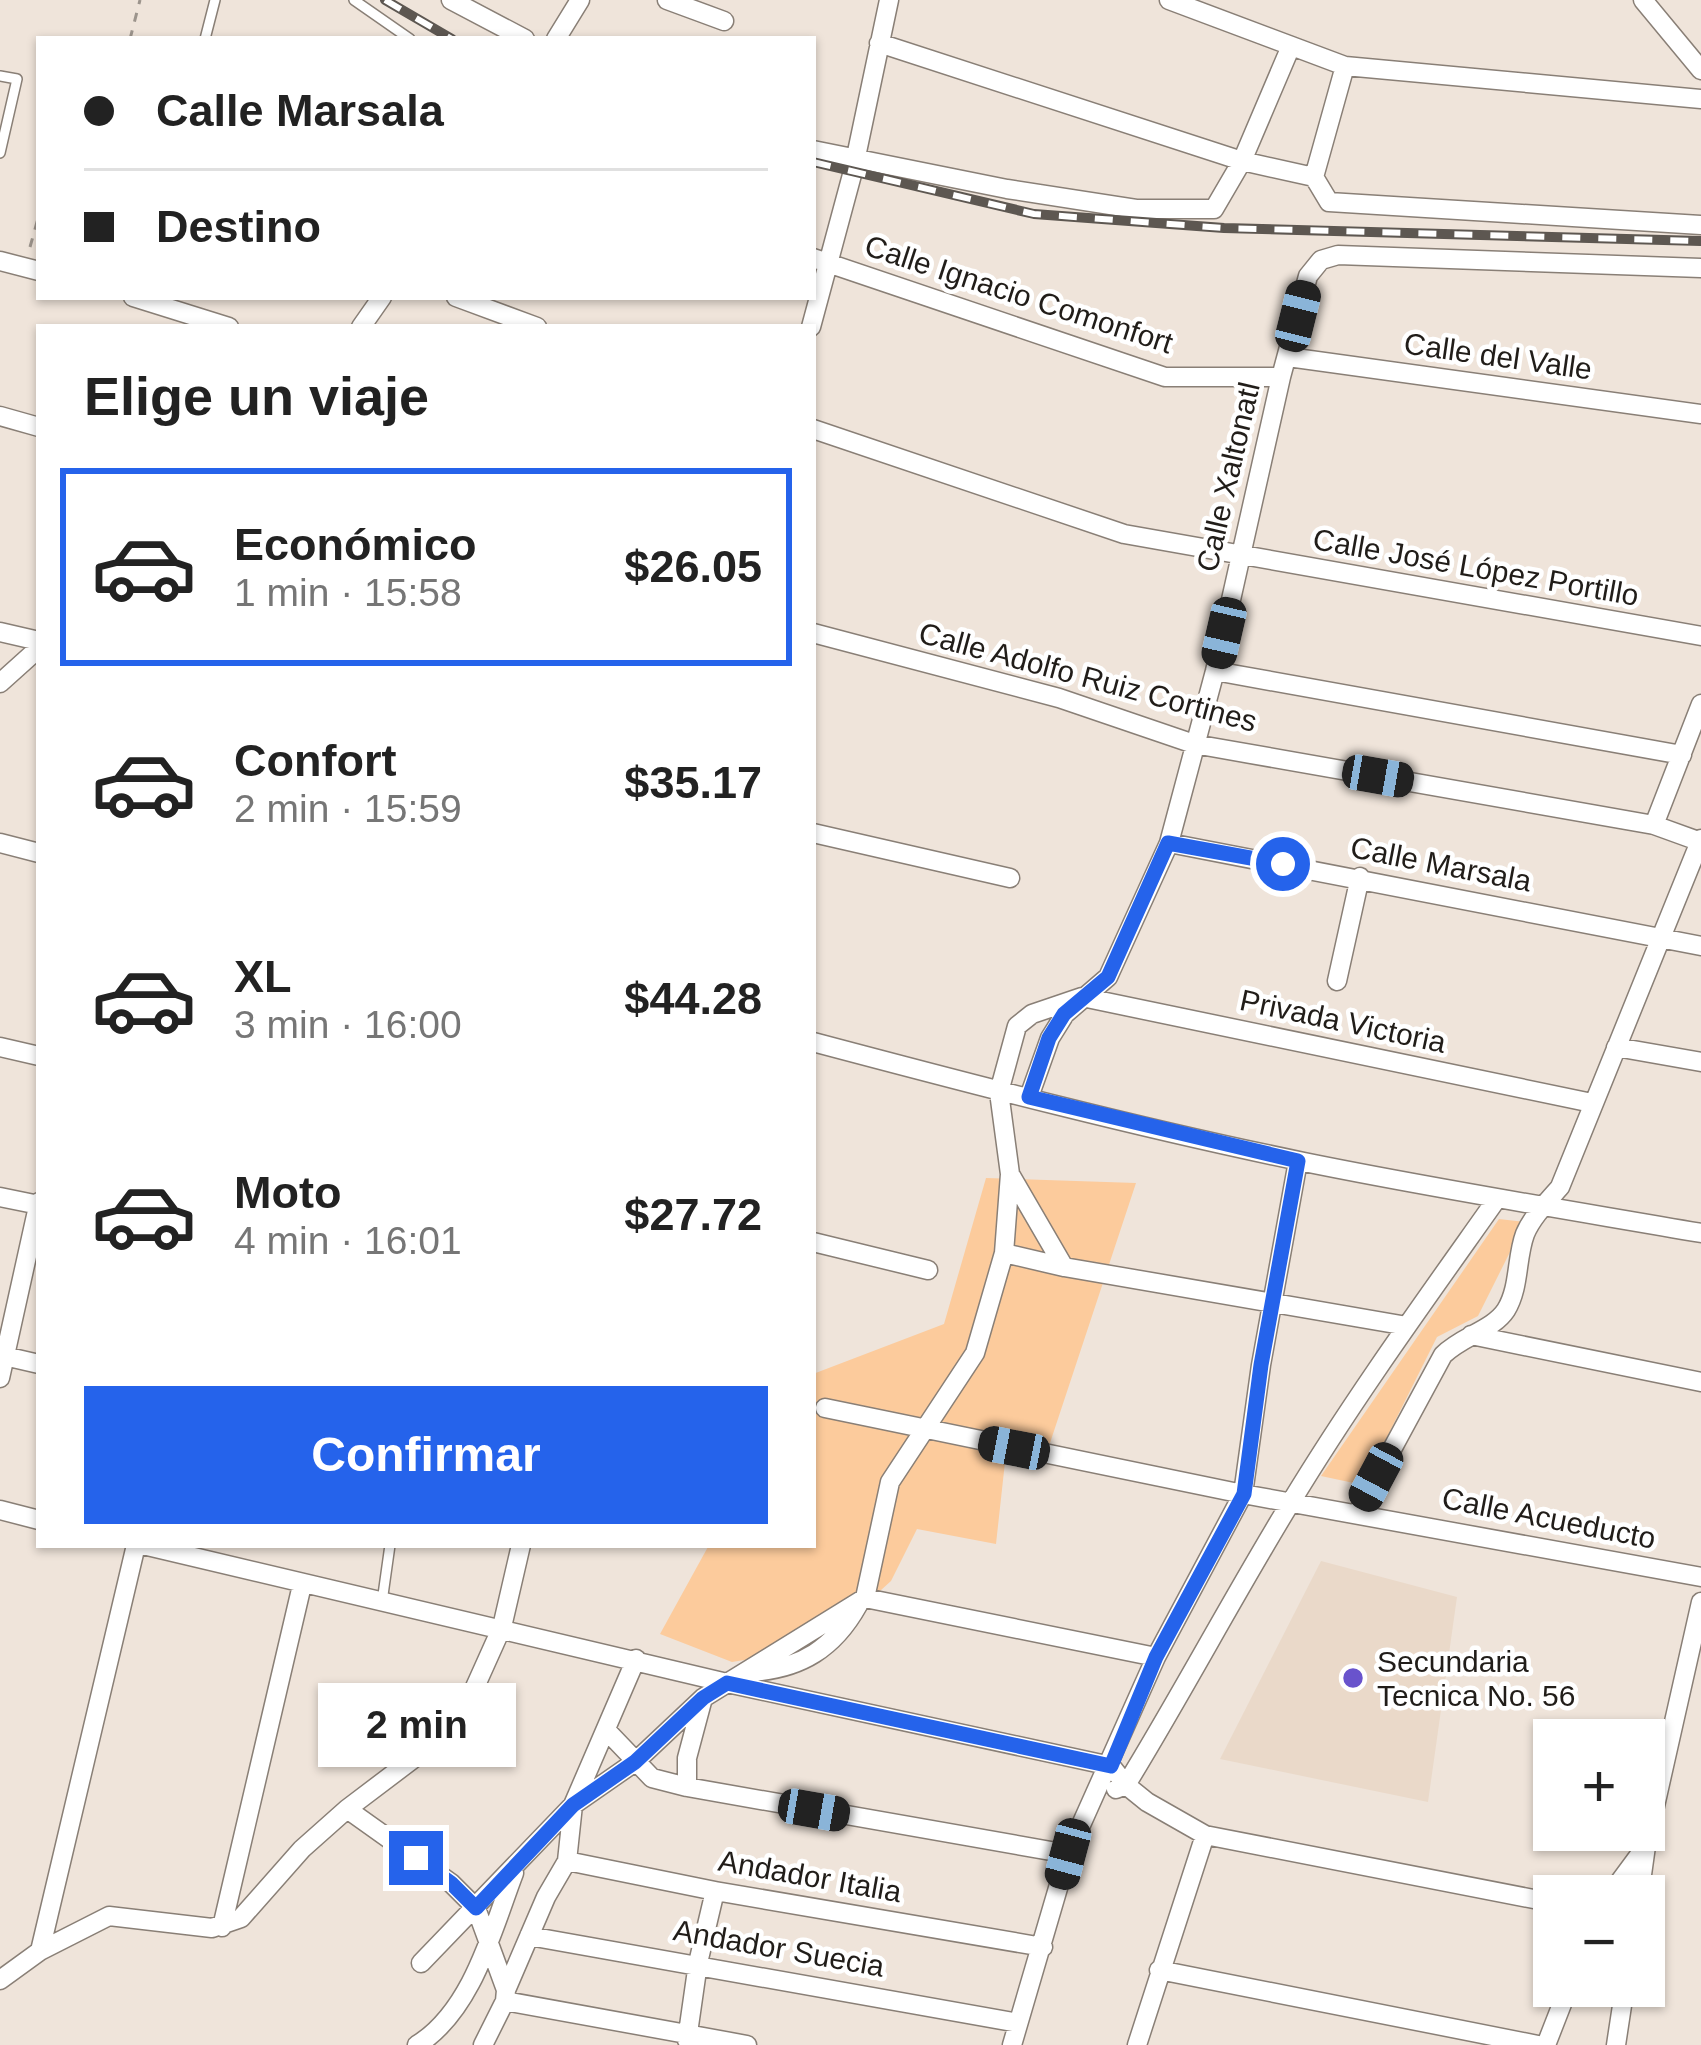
<!DOCTYPE html>
<html lang="es">
<head>
<meta charset="utf-8">
<style>
  :root { --surface:#fff; --page:#f2f2f2; --text:#222; --muted:#767676; --line:#e0e0e0; --accent:#2563eb }
  body { margin:0; font-family:Helvetica,sans-serif; background:var(--page); color:var(--text); height:100vh; display:flex; flex-direction:column; font-size:45px; white-space:nowrap }
  * { box-sizing:border-box; margin:0 }
  p { font-size:39px; color:var(--muted) }
  .icon { flex:none; width:66px; height:66px; fill:none; stroke:currentColor; stroke-width:2; stroke-linecap:round; stroke-linejoin:round }
  .map { position:relative; flex:1; overflow:hidden }
  .panel { position:absolute; left:36px; top:324px; width:780px; height:1224px; display:flex; flex-direction:column; background:var(--surface); border-radius:0px; box-shadow:0 3px 9px #0004 }
  .panel>* { flex:none }
  .banner { position:absolute; left:36px; top:36px; width:780px; height:264px; border-radius:0px; box-shadow:0 3px 9px #0004; display:grid; align-content:center; height:264px; padding:0 48px; background:var(--surface) }
  .tools { position:absolute; left:1533px; top:1719px; display:grid; gap:24px }
  .tools a { display:grid; place-items:center; width:132px; height:132px; border-radius:0px; background:var(--surface); box-shadow:0 3px 9px #0004; font-size:60px }
  .end { position:absolute; width:54px; height:54px; margin:-27px; border:15px solid #2563eb; background:#fff; box-shadow:0 0 0 6px #fff }
  .from { border-radius:50% }
  .bubble { position:absolute; height:84px; border-radius:0px; background:var(--surface); box-shadow:0 3px 9px #0004; font-size:39px; font-weight:700; line-height:84px; text-align:center }
  .car { position:absolute; width:36px; height:72px; margin:-36px -18px; border-radius:15px; box-shadow:0 0 9px 3px #0007; background:linear-gradient(#222 24%,#8ab4d8 0 40%,#222 0 76%,#8ab4d8 0 86%,#222 0) }
  .banner b { display:flex; align-items:center; gap:42px; height:114px; font-size:45px }
  .banner b+b { border-top:3px solid var(--line) }
  .banner i { width:30px; height:30px; background:var(--text) }
  ul { padding:0; list-style:none }
  li { display:flex; align-items:center; gap:36px; height:198px; margin:0 24px 18px; padding:0 24px; border:6px solid transparent; border-radius:0px }
  li div { flex:1 }
  li b { display:block; font-size:45px }
  li em { font-style:normal; font-weight:700 }
  li.current { border-color:var(--accent) }
  li>.icon { width:108px; height:108px; stroke-width:1.5 }
  h2 { padding:0 48px; font-size:54px; line-height:144px }
  .primary-button { display:flex; gap:24px; margin-top:auto; padding:24px 48px }
  .primary-button a { flex:1; height:138px; border-radius:0px; background:var(--accent); color:#fff; font-size:48px; font-weight:700; line-height:138px; text-align:center }
  .map>svg:first-child { display:block }
  .built { fill:#ead9c9 }
  .green { fill:#fccb9c }
  .lines { fill:none; stroke-linecap:round; stroke-linejoin:round }
  .service-casing { stroke:#897f76; stroke-width:12 }
  .minor-casing { stroke:#897f76; stroke-width:21 }
  .path { stroke:#9c948c; stroke-width:3; stroke-dasharray:9 9; stroke-linecap:butt }
  .service { stroke:#fff; stroke-width:9 }
  .minor { stroke:#fff; stroke-width:18 }
  .rail-casing { stroke:#5d5751; stroke-width:10 }
  .rail { stroke:#fff; stroke-width:6; stroke-dasharray:18; stroke-linecap:butt }
  .route { stroke:#2563eb; stroke-width:15 }
  .poi-dot { fill:#6953cc; stroke:#fff; stroke-width:4.5 }
  .labels { text-anchor:middle; dominant-baseline:central; stroke-width:9; stroke-linejoin:round; paint-order:stroke }
  .street-label { font-size:30px; fill:#211d19; stroke:#fff }
  .poi-label { font-size:30px; fill:#211d19; stroke:#fff; text-anchor:start }
</style>
</head>
<body>
<div class="map">
<svg width="1701" height="2045" viewBox="0 0 1701 2045">
  <rect width="100%" height="100%" fill="#efe4da"/>
  <path class="built" d="M1321,1561L1457,1597L1428,1802L1220,1759Z"/>
  <path class="green" d="M986,1178L1136,1183L1048,1449L1005,1462L996,1544L917,1529L891,1581L817,1648L732,1662L660,1634L709,1545H813V1374L944,1324Z
    M1499,1219L1525,1222L1478,1316L1437,1337L1363,1485L1321,1476Z"/>
  <g class="lines">
    <g class="service-casing">
      <path id="service" d="M354,0L410,39
        M205,39L215,0
        M0,76L17,79L0,153
        M382,1602L390,1545"/>
    </g>
    <g class="minor-casing">
      <path id="minor" d="M451,0L525,39
        M667,0L724,21
        M1169,0L1345,66L1701,99
        M1643,0L1701,70
        M556,39L580,0
        M879,43L1242,161L1314,177
        M1345,66L1314,177L1329,202L1701,225
        M813,150L1007,189L1136,209H1214L1242,161L1291,46
        M813,258L1165,377H1281
        M0,261L39,271
        M133,297L229,327
        M456,297L537,327
        M361,327L382,297
        M811,327L853,171L889,0
        M1288,357L1701,414
        M0,416L39,427
        M813,429L1124,534L1701,636
        M0,632L39,641
        M813,633L1059,698L1194,744L1654,825L1701,842
        M1215,671L1682,755
        M0,683L39,648
        M1654,825L1701,704
        M813,833L1010,878
        M0,843L39,853
        M1169,843L1701,946
        M1337,981L1360,877
        M813,1042C975,1085 1139,1128 1304,1162C1436,1189 1568,1210 1701,1233
        M0,1047L39,1056
        M1616,1047L1701,1062
        M1029,1097L1050,1038L1065,1014L1108,977L1169,843L1215,671L1281,377L1308,276L1321,260L1338,255L1701,268
        M1010,1174L1064,1267
        M0,1197L39,1205
        M813,1242L928,1270
        M1004,1253L1064,1267L1407,1326
        M1471,1335L1701,1382
        M0,1355L39,1364
        M0,1378L39,1202
        M825,1408L1243,1494L1701,1577
        M0,1510L39,1520
        M1358,1512L1443,1355C1462,1336 1493,1330 1506,1310C1520,1287 1516,1258 1525,1234C1532,1217 1548,1201 1560,1187L1701,839
        M143,1545L727,1683L1111,1766L1126,1785L1147,1802L1205,1835L1554,1903
        M865,1598L1156,1657
        M751,1672C801,1669 834,1648 858,1605
        M606,1730L652,1778L687,1787L1068,1854
        M446,1737L481,1754
        M687,1787V1758L703,1698
        M1116,1789L1126,1785C1183,1692 1234,1595 1291,1502C1354,1398 1426,1299 1496,1200
        M347,1809L451,1883L476,1908L506,1990
        M567,1861L715,1891L1043,1947
        M1609,1896L1643,1850
        M1639,1896L1646,1846L1701,1602
        M222,1927L302,1585
        M529,1936L1018,2023
        M40,1951L136,1545
        M421,1963L573,1805L635,1762L703,1698L865,1598L890,1482L975,1353L1004,1253L1010,1174L999,1092L1017,1026L1032,1014L1082,997L1592,1103
        M1159,1970L1538,2045
        M0,1980L40,1951L109,1916L212,1928L241,1918L302,1849L347,1809L458,1725L502,1627L521,1545
        M505,2001L747,2045
        M687,2040L698,1963L715,1891
        M417,2045C472,2011 492,1931 514,1873
        M483,2045L505,2001L506,1990L546,1897L567,1861L573,1805L636,1659
        M1012,2045L1068,1854L1156,1657L1243,1494L1261,1365L1298,1161
        M1137,2045L1205,1835
        M1546,2045L1569,1986
        M1616,2045L1625,1986"/>
    </g>
    <path class="path" d="M130,39L140,0
      M30,247L39,215"/>
    <use href="#service" class="service"/>
    <use href="#minor" class="minor"/>
    <g class="rail-casing">
      <path id="rail" d="M385,0L452,39
        M813,162L1034,214L1224,228L1701,241"/>
    </g>
    <use href="#rail" class="rail"/>
  </g>
  <g class="lines">
    <path class="route" d="M416,1858L451,1883L476,1908L573,1805L635,1762L703,1698L727,1683L1111,1766L1156,1657L1244,1494L1261,1365L1298,1161L1029,1097L1049,1038L1064,1014L1108,977L1168,843L1283,864"/>
  </g>
  <circle class="poi-dot" cx="1353" cy="1678" r="12"/>
  <g class="labels">
    <g class="street-label">
      <text transform="translate(1019 294) rotate(18)">Calle Ignacio Comonfort</text>
      <text transform="translate(1498 356) rotate(8)">Calle del Valle</text>
      <text transform="translate(1228 477) rotate(-77)">Calle Xaltonatl</text>
      <text transform="translate(1476 567) rotate(10)">Calle José López Portillo</text>
      <text transform="translate(1088 677) rotate(15)">Calle Adolfo Ruiz Cortines</text>
      <text transform="translate(1441 864) rotate(11)">Calle Marsala</text>
      <text transform="translate(1343 1021) rotate(12)">Privada Victoria</text>
      <text transform="translate(1549 1518) rotate(11)">Calle Acueducto</text>
      <text transform="translate(810 1876) rotate(10)">Andador Italia</text>
      <text transform="translate(779 1948) rotate(10)">Andador Suecia</text>
    </g>
    <g class="poi-label">
      <text x="1377" y="1661">Secundaria<tspan x="1377" dy="34">Tecnica No. 56</tspan></text>
    </g>
  </g>
</svg>
<div class="tools">
<a>+</a>
<a>−</a>
</div>
<i class="end from" style="left:1283px;top:864px"></i>
<i class="end" style="left:416px;top:1858px"></i>
<div class="bubble" style="left:318px;top:1683px;width:198px">2 min</div>
<i class="car" style="left:1298px;top:316px;rotate:14deg"></i>
<i class="car" style="left:1224px;top:633px;rotate:193deg"></i>
<i class="car" style="left:1378px;top:776px;rotate:100deg"></i>
<i class="car" style="left:1014px;top:1448px;rotate:281deg"></i>
<i class="car" style="left:1376px;top:1477px;rotate:208deg"></i>
<i class="car" style="left:814px;top:1810px;rotate:100deg"></i>
<i class="car" style="left:1068px;top:1854px;rotate:195deg"></i>
<div class="banner">
<b><i class="from"></i>Calle Marsala</b>
<b><i></i>Destino</b>
</div>
<section class="panel">
<h2>Elige un viaje</h2>
<ul>
<li class="current"><svg class="icon" aria-label="car" viewBox="0 0 24 24"><path d="M5 17H2v-5l4-1 3-4h7l3 4 3 1v5h-3M9 17h6M6 11h13"/><circle cx="7" cy="17" r="2"/><circle cx="17" cy="17" r="2"/></svg><div><b>Económico</b><p>1 min · 15:58</p></div><em>$26.05</em></li>
<li><svg class="icon" aria-label="car" viewBox="0 0 24 24"><path d="M5 17H2v-5l4-1 3-4h7l3 4 3 1v5h-3M9 17h6M6 11h13"/><circle cx="7" cy="17" r="2"/><circle cx="17" cy="17" r="2"/></svg><div><b>Confort</b><p>2 min · 15:59</p></div><em>$35.17</em></li>
<li><svg class="icon" aria-label="car" viewBox="0 0 24 24"><path d="M5 17H2v-5l4-1 3-4h7l3 4 3 1v5h-3M9 17h6M6 11h13"/><circle cx="7" cy="17" r="2"/><circle cx="17" cy="17" r="2"/></svg><div><b>XL</b><p>3 min · 16:00</p></div><em>$44.28</em></li>
<li><svg class="icon" aria-label="car" viewBox="0 0 24 24"><path d="M5 17H2v-5l4-1 3-4h7l3 4 3 1v5h-3M9 17h6M6 11h13"/><circle cx="7" cy="17" r="2"/><circle cx="17" cy="17" r="2"/></svg><div><b>Moto</b><p>4 min · 16:01</p></div><em>$27.72</em></li>
</ul>
<div class="primary-button"><a>Confirmar</a></div>
</section>
</div>
</body>
</html>
